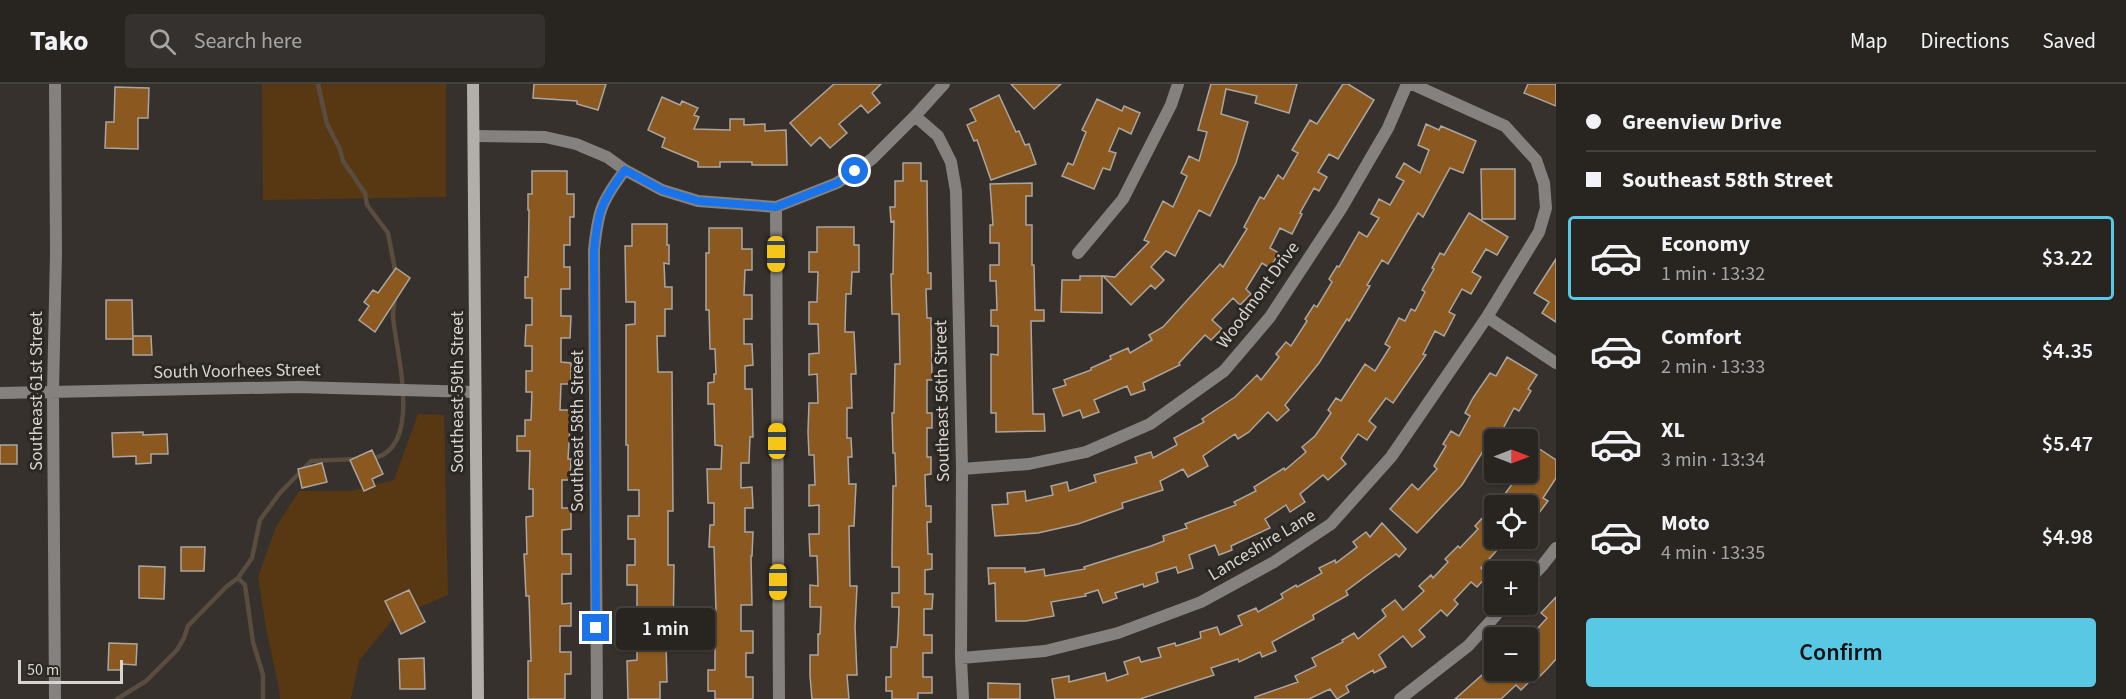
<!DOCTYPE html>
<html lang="en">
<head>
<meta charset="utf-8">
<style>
  :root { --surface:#282521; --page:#34312e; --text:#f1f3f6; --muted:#a5a5a5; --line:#44423f; --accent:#58c8e4 }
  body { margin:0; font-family:"Source Sans 3",sans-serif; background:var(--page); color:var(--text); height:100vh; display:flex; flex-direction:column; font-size:22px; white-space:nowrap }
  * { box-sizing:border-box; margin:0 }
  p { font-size:20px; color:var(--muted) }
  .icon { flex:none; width:33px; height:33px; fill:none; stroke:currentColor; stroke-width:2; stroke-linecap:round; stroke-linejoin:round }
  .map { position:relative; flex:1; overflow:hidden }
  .panel { display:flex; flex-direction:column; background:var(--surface); width:570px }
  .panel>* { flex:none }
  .guide { display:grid; align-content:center; height:132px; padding:0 30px; background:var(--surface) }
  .needle { width:39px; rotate:90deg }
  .buttons { position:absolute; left:1484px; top:345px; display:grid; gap:12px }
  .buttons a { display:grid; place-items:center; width:54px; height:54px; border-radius:6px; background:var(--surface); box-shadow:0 2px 4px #0004,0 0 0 2px var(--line); font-size:30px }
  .scale { position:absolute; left:18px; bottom:15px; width:105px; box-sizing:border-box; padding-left:6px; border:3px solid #d7d4d1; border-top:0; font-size:16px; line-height:21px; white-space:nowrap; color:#d7d4d1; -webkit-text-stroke:4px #2b2722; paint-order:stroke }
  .end { position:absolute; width:27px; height:27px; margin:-14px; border:8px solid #1a73e8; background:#fff; box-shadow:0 0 0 3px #fff }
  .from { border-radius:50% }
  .bubble { position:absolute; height:42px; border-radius:6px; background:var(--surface); box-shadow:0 2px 4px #0004,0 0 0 2px var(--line); font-size:20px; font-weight:600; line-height:42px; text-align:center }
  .car { position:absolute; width:18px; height:36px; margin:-18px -9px; border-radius:8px; box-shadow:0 0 4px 2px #0007; background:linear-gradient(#f5c518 24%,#345 0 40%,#f5c518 0 76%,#345 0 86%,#f5c518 0) }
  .guide b { display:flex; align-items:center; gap:21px; height:57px; font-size:22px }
  .guide b+b { border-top:2px solid var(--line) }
  .guide i { width:15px; height:15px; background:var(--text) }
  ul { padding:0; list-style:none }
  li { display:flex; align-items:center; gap:18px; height:84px; margin:0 12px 9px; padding:0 18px; border:3px solid transparent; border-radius:6px }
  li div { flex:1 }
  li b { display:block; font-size:22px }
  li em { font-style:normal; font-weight:600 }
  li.on { border-color:var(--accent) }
  li>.icon { width:54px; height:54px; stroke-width:1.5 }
  .action { display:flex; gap:12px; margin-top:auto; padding:12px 30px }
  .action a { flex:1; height:69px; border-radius:6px; background:var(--accent); color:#111; font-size:24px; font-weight:600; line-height:69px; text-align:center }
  header { display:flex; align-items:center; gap:36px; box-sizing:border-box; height:84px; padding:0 30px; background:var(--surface); border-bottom:2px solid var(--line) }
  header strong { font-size:28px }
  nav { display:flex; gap:33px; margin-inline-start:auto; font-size:21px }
  .search { width:420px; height:54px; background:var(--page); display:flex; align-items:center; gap:15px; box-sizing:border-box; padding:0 21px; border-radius:6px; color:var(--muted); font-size:22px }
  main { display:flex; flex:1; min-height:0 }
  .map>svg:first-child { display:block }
  .green { fill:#583812 }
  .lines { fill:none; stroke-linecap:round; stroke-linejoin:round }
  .stream { stroke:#5a4c3f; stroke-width:4.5 }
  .building { fill:#8b591f; stroke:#aba5a0; stroke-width:1.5 }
  .minor { stroke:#84817f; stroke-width:12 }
  .secondary { stroke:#b2aeaa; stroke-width:12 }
  .route { stroke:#1a73e8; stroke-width:8 }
  .labels { text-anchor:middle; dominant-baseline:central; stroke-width:6; stroke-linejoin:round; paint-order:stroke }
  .street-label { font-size:18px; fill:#d7d4d1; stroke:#2b2722 }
</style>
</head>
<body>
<header>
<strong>Tako</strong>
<div class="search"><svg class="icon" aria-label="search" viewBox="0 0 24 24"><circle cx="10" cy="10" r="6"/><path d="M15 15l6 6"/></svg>Search here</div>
<nav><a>Map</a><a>Directions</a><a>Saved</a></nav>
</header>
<main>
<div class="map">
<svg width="1556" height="615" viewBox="0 0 1556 615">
  <rect width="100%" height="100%" fill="#36312c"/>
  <path class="green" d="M262,0H446V113L263,116Z
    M418,330L444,331L448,511L393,535L359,577L351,615H280L279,605L266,544L258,493L276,443L299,407H351L394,396Z"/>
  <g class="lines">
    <path class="stream" d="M318,0L327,40L340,65L343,77L365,109L367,121L388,149L396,191
      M370,375C425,368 396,268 393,233C393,227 394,221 395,215
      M238,494L245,501L253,558L263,591V615
      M117,615L146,597L177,566L184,554L188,542L226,503L238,494L252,474L260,436L279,410L311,377L356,375"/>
  </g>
  <path class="building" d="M534,0H606L598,26L577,20V17L533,14Z
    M834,0H881L872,9L880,19L868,29L861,21L839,40L847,49L830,64L820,53L811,62L790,39Z
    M1011,0H1061L1034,25Z
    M1211,0H1297L1289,29L1255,19L1257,12L1226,5L1221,30L1248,38L1236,79L1210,132L1199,126L1175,172L1166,167L1151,183L1164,196L1155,205L1151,201L1131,221L1103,192L1115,193L1149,158L1144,156L1163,117L1173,123L1187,92L1181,89L1189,72L1199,77L1207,48L1198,46Z
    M1343,0H1348L1374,16L1338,75L1329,70L1318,88L1327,93L1319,107L1314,104L1300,129L1302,130L1292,150L1280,144L1270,164L1279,169L1270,184L1262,179L1246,205L1251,210L1240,221L1233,214L1212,236L1222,245L1211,256L1205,251L1179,279L1180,281L1143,299L1145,306L1131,311L1127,302L1094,316L1099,328L1083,334L1080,326L1063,332L1053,305L1066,301L1064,296L1091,286V284L1111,275L1110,272L1128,264L1130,269L1152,256L1149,251L1163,243L1220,180L1223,183L1247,145L1244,143L1260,113L1264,115L1278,91L1283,95L1298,69L1292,66L1310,36L1317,40Z
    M1528,0H1556V22L1524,9Z
    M115,3L149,4L148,34H138V65L105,64L106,38H114Z
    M999,11L1016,48L1019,47L1025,61L1029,60L1036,80L991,96L977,56L974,57L967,41L976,37L970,25Z
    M662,13L680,21L682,17L698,24L694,31L699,33L694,45L730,46V35H744V41L765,40V47L786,46L787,81H752V78H720V83H698V78L662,63L665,54L648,46Z
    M1097,15L1122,27L1124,22L1140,29L1131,50L1119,44L1109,67L1116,69L1110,86L1103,84L1094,105L1062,92L1068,79L1073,81L1086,48L1082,46Z
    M1426,40L1439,46L1441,42L1476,57L1463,89L1450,84L1423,133L1418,129L1388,180L1382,176L1367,201L1370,202L1349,237L1347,235L1319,279L1285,321L1289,326L1277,337L1268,328L1249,348L1238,355L1235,350L1203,372L1208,382L1188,393L1183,385L1160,397L1163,406L1122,419L1123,424L1078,440L1038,449L995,452L992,421L1008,420L1007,409L1025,407L1026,417L1053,411L1051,402L1067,398L1069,407L1096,398L1094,391L1137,379L1135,373L1151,368L1153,374L1177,361L1174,354L1204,338L1202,335L1235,313L1257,291L1261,296L1279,273L1276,270L1286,258L1291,262L1307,237L1305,235L1314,221L1317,223L1332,198L1329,195L1337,182L1339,183L1359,148L1367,153L1379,134L1371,130L1379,115L1390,121L1404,97L1396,93L1404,79L1420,89L1429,66L1418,61Z
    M903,79H921V97H927L928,189H931V205H926L927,234H931L932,296H927V329H932V344H927V373H931V390L925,391L926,422H931V438H927L928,470H932V485L925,486V510H933L932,525H924V551H932V569H923V593H932V609H918V615H892V607H886V593H891V563H897L898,551L899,523H892V509H899V483H892V470L893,402H896L895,369H893L892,329H894L895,280H900L899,230H892L891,190H893L894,137L891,138L890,123H895V97H903Z
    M1481,85H1515V135H1482Z
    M532,87H567V110H574V133H570V161H564V183H570V205H561V232H571L570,254H561V278L571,279V300H561L560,326H571L568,375H571L570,396H562V424H571V445L562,446V470H571V490H562V520L571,519V542H560V568H571V590H565V615H528V577H531L529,512H526L524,470H527L526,433L533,432V405H529L530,367H517V352H525V336H531L532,308H526V287H532V262H525L526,241H532V214H525V193H528L529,126H528V110H532Z
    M1032,99V112H1026V141H1032V181H1034L1035,226H1044V237H1031L1033,330H1044L1045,347L996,348V329H991V270L998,271V242H991V226H997L996,197H990V181H999V159H990V141H993L990,100Z
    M1469,129L1508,153L1497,171L1486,165L1472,188L1481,193L1471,210L1462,205L1449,228L1455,231L1444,252L1435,247L1423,270L1426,271L1393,319L1386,314L1369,337L1376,343L1367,356L1358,350L1341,374L1346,380L1328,396L1323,391L1300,410L1305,418L1290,428L1286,421L1265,435L1270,444L1231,462L1232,466L1219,471L1215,461L1189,471L1193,484L1178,489L1176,483L1156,489L1158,498L1144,503L1143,500L1115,509L1117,514L1103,519L1098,506L1085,510L1086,512L1051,518L1054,532L1026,537H996L995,499L989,500L988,484H1025V488L1044,485L1045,492L1085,485L1084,483L1151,462L1164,457L1163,452L1187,444L1185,440L1236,421L1234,418L1256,407L1254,403L1284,384L1285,386L1306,368L1302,363L1315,352L1331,329L1328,326L1336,314L1341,317L1365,280L1375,287L1390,263L1385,260L1399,234L1405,237L1411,225L1415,227L1425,208L1422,206L1434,185L1432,184L1440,169L1444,171Z
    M632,140H667V161H669V180L664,179L665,203H672V225H665V252H657L658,288H672L673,427H668V481H674L673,559H666L667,598H660V615H628L627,577L637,576V550H628V528H637V501H627V481H635V455H628V432H639V406H628V361H626V241L635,240V218H626L625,162H632Z
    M817,143H854V161H859V188H852L851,210H846L845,248H854L856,290H851L852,324H847V354H851L852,373H848L849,400H856L854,442H849L850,502H857L855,543L857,591H847L849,615H812L810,592V571H818V550H820L821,523H810V501L818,502L817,472H810L809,450H819V421L809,422V401H815L814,371H809L808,348L809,319H818L817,290L809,291V270L819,269L818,240H809V218H817L818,188H809V168H817Z
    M709,144H742V165H752V186H745L744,211H752V235H744V260H752L753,281L745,282V305H752L753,353H750L749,379H741V404L752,403L753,424H745V448H753L752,472H751L752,521H741V547H753V569H746V593H753V615H715V607H708V586H715V563H708V528H716L714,463H709L710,441H714V419H708L707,385H721L722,362L715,361L714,320H708V299L714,298V290H716L715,265H710L709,226H706V169H709Z
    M1556,175V238L1542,229L1549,218L1534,209Z
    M396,184L410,194L375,248L359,236L369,222L364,218L373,206L378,209Z
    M1080,192H1102V229L1061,228L1062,196H1080Z
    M106,216H132L133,255H106Z
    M133,252H151L152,271H133Z
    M1507,273L1537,291L1528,305L1531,307L1519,327L1514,324L1498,354L1493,351L1462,401L1417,449L1390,425L1412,400L1418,406L1437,385L1434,382L1446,362L1443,360L1451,347L1459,352L1470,332L1465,329L1473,314L1490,289L1496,292Z
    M143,348V351L167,350L168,370H151V379L136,380V372L113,373L112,349Z
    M0,361H17V380H0Z
    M1535,362L1556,376V394L1543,414L1548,417L1539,429L1535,426L1527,437V422H1496L1521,388H1527V374Z
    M372,366L383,390L372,395L375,402L364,407L350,376Z
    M322,379L327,398L302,404L298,385Z
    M1494,421V454H1508L1481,484L1488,491L1477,503L1471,498L1454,516L1458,520L1447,532L1441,526L1419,546L1425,553L1412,563L1403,552L1379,571L1386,583L1374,589L1373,586L1346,602L1349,608L1337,615L1330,605L1309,615H1255V613L1298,598L1295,592L1316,582L1312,574L1343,558L1342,556L1354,549L1358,555L1386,532L1382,526L1395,516L1403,526L1424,507L1419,502L1431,491L1433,494L1448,478L1445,475L1458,462L1460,464L1478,445L1475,442Z
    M1382,439L1406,465L1399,473L1396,470L1346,507L1348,511L1313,531L1314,535L1272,558L1276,567L1262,573L1260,568L1239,578L1238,575L1211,584L1214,591L1140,615H1055L1052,595L1069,592V598L1105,589L1107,597L1128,590L1124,578L1139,573L1141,578L1161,573L1158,564L1175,559L1176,562L1201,554L1200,548L1217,543L1220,551L1242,541L1238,532L1256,524L1258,528L1283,514L1281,510L1296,501L1297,503L1322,489L1319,484L1335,476L1336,479L1357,463L1353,458L1366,448L1370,453Z
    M181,463H205L204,487H181Z
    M139,482L165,483L164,515L139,514Z
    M409,506L425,538L401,550L385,517Z
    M1556,513V575L1548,584L1534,598L1532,595L1521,606L1516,601L1501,615H1455L1491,583L1494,586H1527V556L1547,534L1541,529Z
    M109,559L137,560L136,581L122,580V586H108Z
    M424,574L425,605H400L399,575Z
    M988,599L1020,600V615H988Z"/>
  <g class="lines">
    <path class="minor" d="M915,32L938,52L951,78L956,107L962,385L961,574L963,615
      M474,52L545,53L576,60L607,73L625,86L662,106L698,117L776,123L837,99L872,75L915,32L944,0
      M776,123L779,615
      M1078,169L1123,115L1171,21L1178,0
      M1487,233L1556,279
      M0,309L298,303L474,308
      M962,385L1029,380L1086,368L1150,340L1224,287L1270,233L1341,125L1388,44L1407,0
      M1527,498L1542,482L1556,464
      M961,574L1045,567L1118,549L1201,518L1274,478L1331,440L1391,373L1487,233L1539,148L1546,124L1544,99L1536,76L1505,42L1412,0
      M55,615L53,308L56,169L55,0
      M597,615L594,166C598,127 601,118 625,86
      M1400,615L1468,562L1506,520"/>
    <path class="secondary" d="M473,0L478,615"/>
  </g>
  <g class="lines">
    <path class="route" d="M596,544L594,166C598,127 601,118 625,86L662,106L698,117L776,123L837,99L855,87"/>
  </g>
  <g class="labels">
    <g class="street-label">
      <text transform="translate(1258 211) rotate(-54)">Woodmont Drive</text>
      <text transform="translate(237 287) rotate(-1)">South Voorhees Street</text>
      <text transform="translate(36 307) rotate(-90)">Southeast 61st Street</text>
      <text transform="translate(457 308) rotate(-90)">Southeast 59th Street</text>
      <text transform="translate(942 317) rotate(-91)">Southeast 56th Street</text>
      <text transform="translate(577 347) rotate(-90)">Southeast 58th Street</text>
      <text transform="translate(1262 461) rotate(-31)">Lanceshire Lane</text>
    </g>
  </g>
</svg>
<div class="buttons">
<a><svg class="needle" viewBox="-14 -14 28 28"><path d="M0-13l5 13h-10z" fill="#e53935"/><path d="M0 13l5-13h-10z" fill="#a5a5a5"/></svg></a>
<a><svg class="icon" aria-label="locate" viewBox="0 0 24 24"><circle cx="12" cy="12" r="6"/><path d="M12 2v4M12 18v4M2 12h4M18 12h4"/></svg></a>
<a>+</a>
<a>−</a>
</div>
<div class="scale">50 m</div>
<i class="end from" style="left:855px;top:87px"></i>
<i class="end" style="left:596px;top:544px"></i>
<div class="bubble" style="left:616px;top:524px;width:99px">1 min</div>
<i class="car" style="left:776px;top:170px;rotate:180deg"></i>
<i class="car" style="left:777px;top:357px;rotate:0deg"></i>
<i class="car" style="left:778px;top:498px;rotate:180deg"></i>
</div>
<section class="panel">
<div class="guide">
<b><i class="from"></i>Greenview Drive</b>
<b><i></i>Southeast 58th Street</b>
</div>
<ul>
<li class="on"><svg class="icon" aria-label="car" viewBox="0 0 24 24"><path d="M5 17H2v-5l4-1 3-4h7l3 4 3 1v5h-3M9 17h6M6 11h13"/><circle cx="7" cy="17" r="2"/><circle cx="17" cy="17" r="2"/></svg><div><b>Economy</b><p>1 min · 13:32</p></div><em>$3.22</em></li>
<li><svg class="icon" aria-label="car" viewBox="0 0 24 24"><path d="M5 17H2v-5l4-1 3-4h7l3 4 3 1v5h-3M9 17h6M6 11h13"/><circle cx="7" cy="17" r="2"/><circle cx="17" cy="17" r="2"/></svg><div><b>Comfort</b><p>2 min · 13:33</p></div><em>$4.35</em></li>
<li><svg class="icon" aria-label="car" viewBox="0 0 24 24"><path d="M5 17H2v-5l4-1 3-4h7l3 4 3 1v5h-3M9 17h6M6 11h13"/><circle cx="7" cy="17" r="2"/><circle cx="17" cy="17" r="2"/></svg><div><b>XL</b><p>3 min · 13:34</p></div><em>$5.47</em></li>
<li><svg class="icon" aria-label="car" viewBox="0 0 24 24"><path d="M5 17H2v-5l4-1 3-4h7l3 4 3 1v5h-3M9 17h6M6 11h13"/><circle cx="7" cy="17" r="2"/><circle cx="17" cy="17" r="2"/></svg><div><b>Moto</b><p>4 min · 13:35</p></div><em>$4.98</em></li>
</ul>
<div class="action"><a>Confirm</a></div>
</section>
</main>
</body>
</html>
